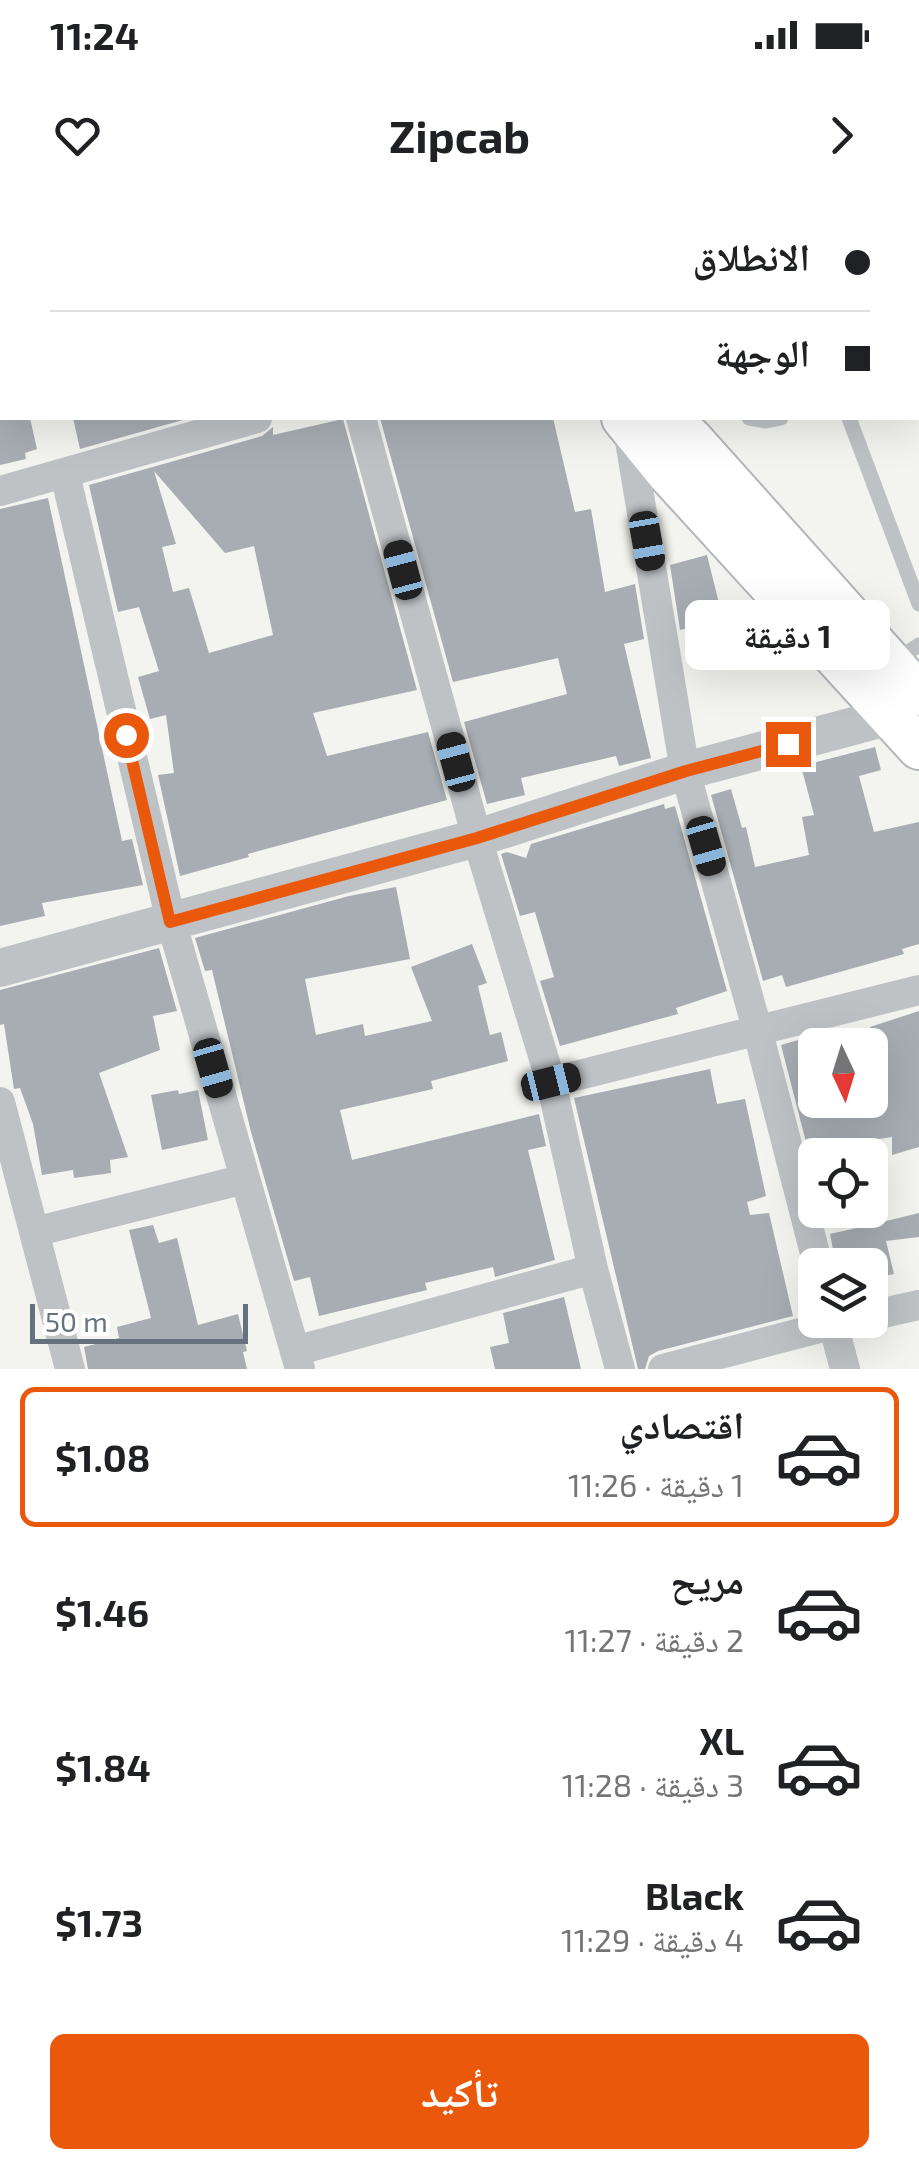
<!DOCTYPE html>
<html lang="ar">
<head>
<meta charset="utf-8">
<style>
  :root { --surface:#fff; --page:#f6f6f6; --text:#202124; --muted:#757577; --line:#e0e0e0; --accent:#ea580c }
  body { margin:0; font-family:"Exo 2","Noto Naskh Arabic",sans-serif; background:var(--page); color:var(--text); direction:rtl; height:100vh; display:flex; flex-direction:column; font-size:38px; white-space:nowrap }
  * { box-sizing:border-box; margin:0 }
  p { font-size:32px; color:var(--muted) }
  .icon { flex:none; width:55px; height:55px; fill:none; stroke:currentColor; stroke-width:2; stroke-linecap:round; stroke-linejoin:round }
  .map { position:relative; height:1169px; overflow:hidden; direction:ltr }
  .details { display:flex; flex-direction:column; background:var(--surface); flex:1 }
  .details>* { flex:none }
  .hud { position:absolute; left:0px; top:0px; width:920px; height:220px; box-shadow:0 10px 40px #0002; direction:rtl; display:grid; align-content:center; height:220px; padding:0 50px; background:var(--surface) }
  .needle { width:65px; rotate:176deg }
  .controls { position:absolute; left:798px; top:828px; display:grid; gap:20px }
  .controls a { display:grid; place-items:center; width:90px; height:90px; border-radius:15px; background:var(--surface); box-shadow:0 10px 40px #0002; font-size:50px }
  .scale { position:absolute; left:30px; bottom:25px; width:218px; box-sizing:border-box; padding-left:10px; border:5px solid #65717e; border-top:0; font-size:28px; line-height:35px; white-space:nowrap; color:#65717e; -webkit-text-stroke:8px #fff; paint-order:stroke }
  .end { position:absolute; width:45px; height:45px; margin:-22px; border:12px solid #ea580c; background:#fff; box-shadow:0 0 0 5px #fff }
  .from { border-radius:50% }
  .bubble { position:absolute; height:70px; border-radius:15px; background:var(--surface); box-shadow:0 10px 40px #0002; font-size:32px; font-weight:700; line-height:70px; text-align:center; direction:rtl }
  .car { position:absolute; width:30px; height:60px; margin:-30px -15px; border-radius:12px; box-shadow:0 0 8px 2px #0007; background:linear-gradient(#222 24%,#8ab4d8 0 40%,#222 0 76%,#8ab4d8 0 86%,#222 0) }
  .hud b { display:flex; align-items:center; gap:35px; height:95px; font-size:38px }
  .hud b+b { border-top:2px solid var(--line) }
  .hud i { width:25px; height:25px; background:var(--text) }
  ul { padding:18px 0 0; list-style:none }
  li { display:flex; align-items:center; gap:30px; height:140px; margin:0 20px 15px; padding:0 30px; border:5px solid transparent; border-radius:15px }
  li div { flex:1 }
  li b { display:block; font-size:38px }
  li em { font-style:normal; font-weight:700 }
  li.selected { border-color:var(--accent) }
  li>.icon { width:90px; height:90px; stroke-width:1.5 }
  .primary-button { display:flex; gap:20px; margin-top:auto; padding:20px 50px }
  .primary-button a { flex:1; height:115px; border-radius:15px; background:var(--accent); color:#fff; font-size:40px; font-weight:700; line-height:115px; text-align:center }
  .status { display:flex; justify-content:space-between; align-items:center; height:70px; padding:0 50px; background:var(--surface); direction:ltr }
  .status svg { height:28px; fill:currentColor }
  header { display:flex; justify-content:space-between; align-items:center; height:130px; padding:0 50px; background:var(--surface); font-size:45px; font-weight:700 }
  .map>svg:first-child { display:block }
  .building { fill:#a7adb2; fill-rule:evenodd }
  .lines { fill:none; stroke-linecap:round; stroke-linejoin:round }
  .secondary-casing { stroke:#b2b6ba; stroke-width:46 }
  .service { stroke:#bfc2c5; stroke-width:15 }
  .minor { stroke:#bfc2c5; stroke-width:30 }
  .tertiary { stroke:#bfc2c5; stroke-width:38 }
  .secondary { stroke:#fff; stroke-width:42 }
  .route { stroke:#ea580c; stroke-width:12 }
</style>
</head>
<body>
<div class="status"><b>11:24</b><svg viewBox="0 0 49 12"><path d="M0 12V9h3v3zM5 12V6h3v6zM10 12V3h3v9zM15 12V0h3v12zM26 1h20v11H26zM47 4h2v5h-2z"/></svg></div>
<header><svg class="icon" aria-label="forward" viewBox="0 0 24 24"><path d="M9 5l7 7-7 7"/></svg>Zipcab<svg class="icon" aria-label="heart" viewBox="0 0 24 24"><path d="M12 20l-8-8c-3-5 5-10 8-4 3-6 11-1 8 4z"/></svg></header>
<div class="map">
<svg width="919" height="1169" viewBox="0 0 919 1169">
  <rect width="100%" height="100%" fill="#f3f3f0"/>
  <path class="building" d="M0,218H30L37,249L25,253L26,259L0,265Z
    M73,218H190L80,249Z
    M380,218H553L575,312L591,309L605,392L635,384L644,439L624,444L651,558L619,566L616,556L521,578L525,595L487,604L464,522L567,494L558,458L453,482Z
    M343,219L417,490L313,513L327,556L428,532L447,600L248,654L249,657L180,676L158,575L174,573L166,515L150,519L138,477L159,471L139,407L118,412L89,285L262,236L273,227V235ZM154,271L225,353L254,346L273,435L209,453L189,388L173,392L162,347L176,344Z
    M48,298L122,641L132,639L143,685L42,703L45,716L0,726V309Z
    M707,355L723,419L680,430L670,365Z
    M875,547L881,570L859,576L874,632L919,622V744L902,749L904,754L786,787L782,775L763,781L711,595L731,589L742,628L746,627L755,667L809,655L802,617L814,615L801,566Z
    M664,604L665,609L675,606L727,791L676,808L678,814L560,846L540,781L554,777L535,712L520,716L501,654L507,652L526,658L531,644Z
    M396,687L410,759L305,779L316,835L363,824L365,836L432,821L411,767L472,744L487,783L478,786L490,835L501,832L508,861L431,881L433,889L340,910L352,960L539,914L546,946L528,950L555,1060L495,1077L493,1067L425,1083L427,1090L319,1116L310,1077L294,1081L251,932L212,770L205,771L195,738L349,696Z
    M159,748L177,811L153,816L160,850L99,873L128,957L110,960L111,973L74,978L73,970L42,975L33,924L20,888L14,889L4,824L0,825V790Z
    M919,811V947L892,955V937L808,950L781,845L815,835V900H870V827Z
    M710,869L717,904L745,899L766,996L747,1002L750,1015L769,1013L793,1116L658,1151L649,1156L645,1169H638L574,898Z
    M178,890L179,894L198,890L208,940L162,950L151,895Z
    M879,1010L882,1022L919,1013V1037L886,1041L894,1074L870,1079V1065H836L830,1034L870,1025V1011Z
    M153,1025L159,1043L177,1038L198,1125L238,1114L247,1151L243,1152L247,1169H88L84,1147L119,1138L117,1127L151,1118L129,1030Z
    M564,1097L581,1169H495L490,1147L509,1143L503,1113Z"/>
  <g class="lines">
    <g class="secondary-casing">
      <path id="secondary" d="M420,0L423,2
        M623,218L667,272L919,548
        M668,218L692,240L919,494"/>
    </g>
    <path class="service" d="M749,218L766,221L781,218
      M849,218L919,404
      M893,462L919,445"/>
    <path class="minor" d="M295,0L296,2
      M205,2L214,0
      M662,2L668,0
      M0,57L2,56
      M361,218L477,638L551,882L593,1069L620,1169
      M628,229L685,571L758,832L818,1065
      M65,274L171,721L300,1169
      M0,291L257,218
      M551,882L919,790
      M0,902L70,1169
      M34,1032L245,979
      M870,1116L919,1105
      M832,1120L845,1169
      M295,1151L593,1069
      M663,1169L850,1120"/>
    <path class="tertiary" d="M0,768L477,638L685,571L891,516L915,506"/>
    <use href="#secondary" class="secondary"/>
  </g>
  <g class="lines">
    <path class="route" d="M126,535L170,722L477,638L686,571L788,544"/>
  </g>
</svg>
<div class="controls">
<a><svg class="needle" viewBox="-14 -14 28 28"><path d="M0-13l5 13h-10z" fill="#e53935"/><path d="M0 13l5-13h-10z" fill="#757577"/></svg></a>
<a><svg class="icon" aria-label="locate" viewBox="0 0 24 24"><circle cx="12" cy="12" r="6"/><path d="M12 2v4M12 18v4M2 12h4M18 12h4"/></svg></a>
<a><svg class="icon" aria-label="layers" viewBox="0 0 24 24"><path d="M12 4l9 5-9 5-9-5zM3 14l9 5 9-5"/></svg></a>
</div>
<div class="scale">50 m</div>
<i class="end from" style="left:126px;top:535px"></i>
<i class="end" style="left:788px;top:544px"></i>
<div class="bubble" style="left:685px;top:400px;width:205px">1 دقيقة</div>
<i class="car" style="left:647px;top:341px;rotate:170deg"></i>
<i class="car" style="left:403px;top:370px;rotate:345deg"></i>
<i class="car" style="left:456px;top:562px;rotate:345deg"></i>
<i class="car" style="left:706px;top:646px;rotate:164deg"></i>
<i class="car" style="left:213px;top:868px;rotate:164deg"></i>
<i class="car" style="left:551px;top:882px;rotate:76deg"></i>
<div class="hud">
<b><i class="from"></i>الانطلاق</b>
<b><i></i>الوجهة</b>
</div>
</div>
<section class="details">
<ul>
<li class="selected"><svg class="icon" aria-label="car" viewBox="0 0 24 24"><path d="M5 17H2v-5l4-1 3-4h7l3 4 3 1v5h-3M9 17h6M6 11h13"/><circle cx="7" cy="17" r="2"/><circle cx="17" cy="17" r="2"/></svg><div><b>اقتصادي</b><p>1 دقيقة · 11:26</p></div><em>$1.08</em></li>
<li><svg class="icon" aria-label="car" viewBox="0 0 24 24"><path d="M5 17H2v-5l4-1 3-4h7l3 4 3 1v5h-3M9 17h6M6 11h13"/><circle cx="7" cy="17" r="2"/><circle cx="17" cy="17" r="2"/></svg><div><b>مريح</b><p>2 دقيقة · 11:27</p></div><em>$1.46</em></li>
<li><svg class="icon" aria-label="car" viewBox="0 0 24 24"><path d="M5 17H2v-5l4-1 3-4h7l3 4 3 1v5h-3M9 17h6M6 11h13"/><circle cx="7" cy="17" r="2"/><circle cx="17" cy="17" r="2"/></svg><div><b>XL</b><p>3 دقيقة · 11:28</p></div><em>$1.84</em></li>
<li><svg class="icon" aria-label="car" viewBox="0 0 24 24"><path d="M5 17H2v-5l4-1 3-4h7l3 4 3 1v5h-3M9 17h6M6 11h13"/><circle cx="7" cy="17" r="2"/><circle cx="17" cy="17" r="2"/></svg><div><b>Black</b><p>4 دقيقة · 11:29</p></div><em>$1.73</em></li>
</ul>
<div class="primary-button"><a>تأكيد</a></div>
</section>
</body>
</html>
